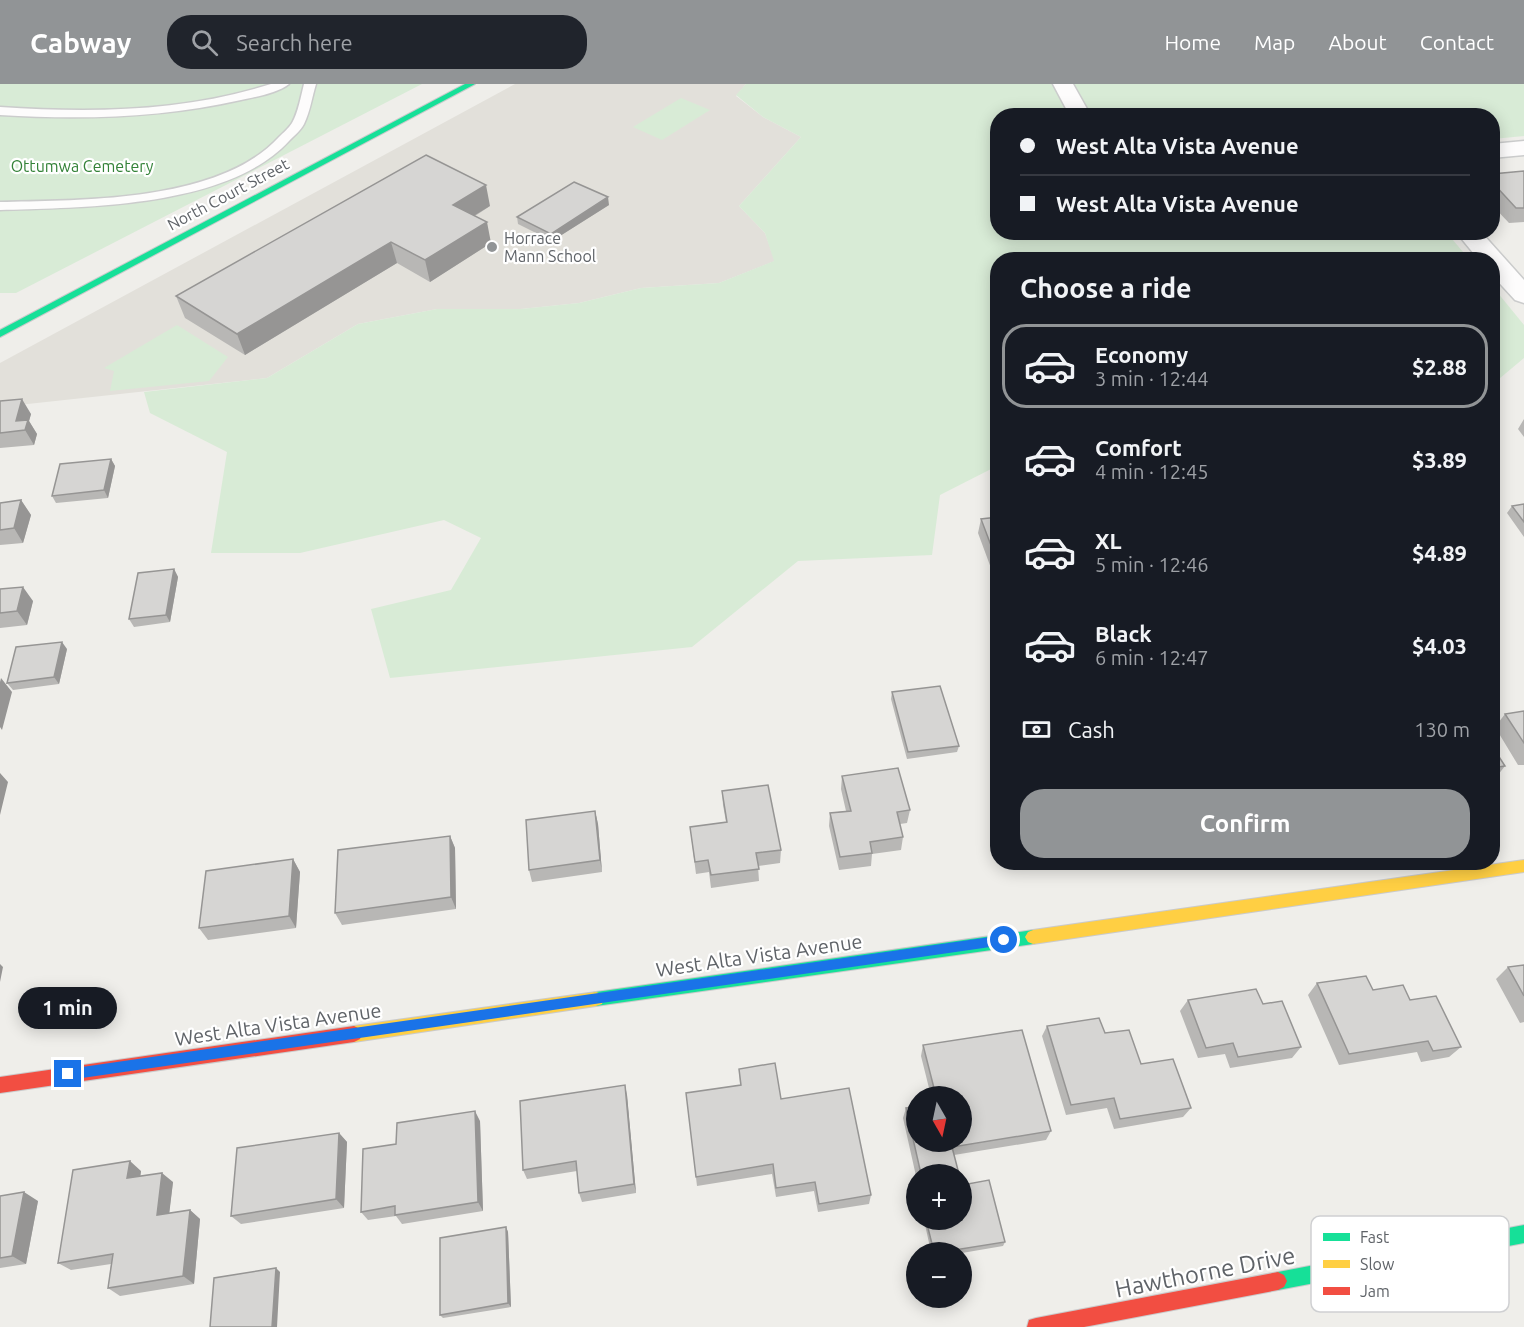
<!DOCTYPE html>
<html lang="en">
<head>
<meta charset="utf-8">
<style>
  :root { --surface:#171b24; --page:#20242c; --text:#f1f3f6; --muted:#9ea1a6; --line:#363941; --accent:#919496 }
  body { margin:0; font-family:Ubuntu,sans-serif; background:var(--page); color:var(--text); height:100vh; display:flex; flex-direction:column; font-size:22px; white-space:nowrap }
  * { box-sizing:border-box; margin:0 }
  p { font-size:20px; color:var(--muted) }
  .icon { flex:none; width:33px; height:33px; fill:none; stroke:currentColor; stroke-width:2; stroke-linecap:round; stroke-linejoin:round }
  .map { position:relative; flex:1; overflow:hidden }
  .panel { position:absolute; left:990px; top:168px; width:510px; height:618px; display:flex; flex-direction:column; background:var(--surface); border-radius:24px; box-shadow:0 3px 15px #0003 }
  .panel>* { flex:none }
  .guide { position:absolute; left:990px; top:24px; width:510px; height:132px; border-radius:24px; box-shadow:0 3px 15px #0003; display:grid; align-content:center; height:132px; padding:0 30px; background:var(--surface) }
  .needle { width:39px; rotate:171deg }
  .buttons { position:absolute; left:906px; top:1002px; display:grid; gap:12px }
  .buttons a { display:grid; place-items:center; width:66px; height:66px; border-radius:50%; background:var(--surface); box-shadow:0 3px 15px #0003; font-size:30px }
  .end { position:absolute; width:27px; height:27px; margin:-14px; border:8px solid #1a73e8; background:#fff; box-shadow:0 0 0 3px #fff }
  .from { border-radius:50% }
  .bubble { position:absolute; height:42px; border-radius:21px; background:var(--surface); box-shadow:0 3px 15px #0003; font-size:20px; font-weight:600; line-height:42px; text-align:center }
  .guide b { display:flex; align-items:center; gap:21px; height:57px; font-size:22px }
  .guide b+b { border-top:2px solid var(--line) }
  .guide i { width:15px; height:15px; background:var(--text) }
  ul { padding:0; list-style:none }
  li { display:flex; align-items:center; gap:18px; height:84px; margin:0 12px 9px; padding:0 18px; border:3px solid transparent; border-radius:24px }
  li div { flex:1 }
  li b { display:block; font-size:22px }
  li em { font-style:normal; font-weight:600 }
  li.active { border-color:var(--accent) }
  li>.icon { width:54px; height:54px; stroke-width:1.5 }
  h2 { padding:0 30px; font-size:27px; line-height:72px }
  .pay { display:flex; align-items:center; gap:15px; height:66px; padding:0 30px; font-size:22px }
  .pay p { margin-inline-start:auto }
  .primary-button { display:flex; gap:12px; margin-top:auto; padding:12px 30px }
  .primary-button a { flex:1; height:69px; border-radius:24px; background:var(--accent); color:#fff; font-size:24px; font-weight:600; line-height:69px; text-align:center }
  header { display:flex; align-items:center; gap:36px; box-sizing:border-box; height:84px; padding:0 30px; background:var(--accent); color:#fff }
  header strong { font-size:28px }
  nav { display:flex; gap:33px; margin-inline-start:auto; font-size:21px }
  .search { width:420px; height:54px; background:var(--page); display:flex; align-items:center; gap:15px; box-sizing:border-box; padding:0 21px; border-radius:24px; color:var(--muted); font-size:22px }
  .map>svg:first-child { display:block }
  .education { fill:#e2e0da }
  .green { fill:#d8ebd6 }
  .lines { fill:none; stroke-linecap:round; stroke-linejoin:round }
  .lane-casing { stroke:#cbcccc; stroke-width:3 }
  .street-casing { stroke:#cbcccc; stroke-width:3 }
  .fast-casing { stroke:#cacacb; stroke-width:2 }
  .slow-casing { stroke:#cacacb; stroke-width:2 }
  .jam-casing { stroke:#cacacb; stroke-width:2 }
  .lane { fill:#fdfcfc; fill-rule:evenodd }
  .street { fill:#fdfcfc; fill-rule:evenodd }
  .fast { fill:#16e098; fill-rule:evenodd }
  .slow { fill:#ffcf43; fill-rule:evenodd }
  .jam { fill:#f24e42; fill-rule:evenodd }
  .wall { fill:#b8b7b5 }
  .shaded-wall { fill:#969594 }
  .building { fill:#d6d5d3; stroke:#969594; stroke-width:1.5 }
  .route { fill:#1a73e8 }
  .poi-dot { fill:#919496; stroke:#fff; stroke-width:2 }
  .labels { text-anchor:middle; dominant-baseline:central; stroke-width:4.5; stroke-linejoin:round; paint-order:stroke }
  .far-park-label { font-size:16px; fill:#348238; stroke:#fff }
  .far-street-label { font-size:16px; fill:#5f6368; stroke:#fff }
  .far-poi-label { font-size:16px; fill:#5f6368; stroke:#fff; text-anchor:start }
  .street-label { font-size:20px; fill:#5f6368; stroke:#fff }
  .near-street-label { font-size:24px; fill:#5f6368; stroke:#fff }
  .key { fill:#fff; stroke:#cfd0d2; stroke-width:1.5 }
  .key-label { font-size:16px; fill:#5f6368 }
</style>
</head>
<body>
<header>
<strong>Cabway</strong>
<div class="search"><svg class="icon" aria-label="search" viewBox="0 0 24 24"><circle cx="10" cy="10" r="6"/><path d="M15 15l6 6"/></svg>Search here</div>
<nav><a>Home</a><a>Map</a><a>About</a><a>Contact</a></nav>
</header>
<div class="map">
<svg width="1524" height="1243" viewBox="0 0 1524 1243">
  <rect width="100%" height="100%" fill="#efeeea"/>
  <path class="education" d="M515,0H746L736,12L763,33L801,53L739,122L765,149L775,177L719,199L641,204L579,219L521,225H437L358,240L267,294L0,323V279Z"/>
  <path class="green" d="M0,0H422L16,209H0Z
    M746,0H1524V52L1493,55L1492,32H998V148L1447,149L1469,175L998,176L997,382L940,411L932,471L798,477L692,563L390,594L371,525L451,506L481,454L444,436L300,469H211L227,368L150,329L144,308L267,294L358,240L437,225H521L579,219L641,204L719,199L774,177L765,149L739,122L801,53L763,33L736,11Z
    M681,14L710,26L662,56L633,43Z
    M1493,203L1524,241V274L1493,300Z
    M177,241L228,273L209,297L110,307L114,287L104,284Z"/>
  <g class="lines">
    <g class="lane-casing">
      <path id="lane" d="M271,0H289C278,9 255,13 241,16C162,34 82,36 0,31V23C92,29 183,28 271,0Z
        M304,0H316C312,13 310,28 304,40C301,46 294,52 289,57C227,124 85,123 0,126V118C83,116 220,118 279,53C283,49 289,44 292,39C298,29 301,12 304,0Z"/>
    </g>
    <g class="street-casing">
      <path id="street" d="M1053,0H1073L1091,32H1070Z
        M1524,57V71L1492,74V60Z
        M1456,148H1481L1524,196V219L1515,216L1492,191V176H1479Z"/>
    </g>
    <g class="fast-casing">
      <path id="fast" d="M465,0H475L0,253V246Z
        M1033,846L1038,848L1041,853L1038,858L1033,860L596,922L590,920L588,915L590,910L596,908Z
        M1524,1141V1159L1278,1206L1272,1203L1269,1197L1272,1191L1278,1188Z"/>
    </g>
    <g class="slow-casing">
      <path id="slow" d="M1524,776V788L1033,860L1028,858L1025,853L1028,848L1033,846Z
        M596,908L602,910L604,915L602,920L596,922L354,958L348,955L346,950L348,945L354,942Z"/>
    </g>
    <g class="jam-casing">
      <path id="jam" d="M354,942L360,945L362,950L360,955L354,958L0,1009V993Z
        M1278,1188L1284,1191L1287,1197L1284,1203L1278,1206L1084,1243H1027L1029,1236L1036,1234Z"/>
    </g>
    <use href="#lane" class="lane"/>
    <use href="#street" class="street"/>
    <use href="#fast" class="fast"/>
    <use href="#slow" class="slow"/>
    <use href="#jam" class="jam"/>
  </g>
  <path class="wall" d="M1524,87V138L1509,139L1492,121V90Z
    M609,121L552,157L518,140L517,133Z
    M490,122L475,132L491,159L430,198L397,179L245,271L185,234L176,212Z
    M0,317L31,330L29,337L37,350L34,361L0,364Z
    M1524,335V353L1518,345Z
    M111,375L115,382L108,414L56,419L52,412Z
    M21,416L31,431L23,459L0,461V419Z
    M1524,420V453L1507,429L1512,422Z
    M998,433V503L978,449L981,435Z
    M174,485L178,493L170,538L134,543L129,535Z
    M0,505L33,517L27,541L0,544Z
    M67,565L59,600L13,606L7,599Z
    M892,608L959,662L957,668L907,675L891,615Z
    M1524,627V681H1518L1495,643L1505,630Z
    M1492,662L1505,682L1494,696H1492Z
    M842,692L910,726L907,739L900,740L903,753L901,766L872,770L871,782L839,786L829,742L830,729L846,727L841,705Z
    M722,707L781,766L780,779L758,782L759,797L711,804L709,788L696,790L690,743L726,738L723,721Z
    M595,727L598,740L602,788L532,798L529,786Z
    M450,752L455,764L456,825L342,841L335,829Z
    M293,775L300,788L296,844L208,856L199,844Z
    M1524,881V938L1520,939L1496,895L1508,883Z
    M1317,899L1373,906L1410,916L1461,963L1449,973L1421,978L1417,968L1339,981L1308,911Z
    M1188,916L1263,920L1301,963L1292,974L1230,984L1225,970L1198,974L1180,927Z
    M1047,942L1105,949L1191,1024L1183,1033L1114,1045L1107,1024L1066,1031L1042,952Z
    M923,961L1051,1047L1046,1056L954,1071L959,1090H916V1092L903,1034L906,1024L916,1058L962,1012H931L921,972Z
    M739,985L781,1015L871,1111L869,1120L818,1128L814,1107L776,1113L772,1090L697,1102L686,1009L740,1001Z
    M627,1011L636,1109L582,1118L579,1109L577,1087L527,1095L523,1086Z
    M480,1037L483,1127L402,1140L396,1132L368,1136L361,1128L396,1060Z
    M339,1049L347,1058L344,1124L241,1140L231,1132Z
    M141,1087L140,1092L173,1098L169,1129L190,1126L200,1135L194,1200L120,1212L108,1204L111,1180L71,1186L58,1179Z
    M0,1112L38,1117L26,1180L0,1184Z
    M924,1136H962L1005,1158L1003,1162L962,1169L931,1168Z
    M506,1143L508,1148L511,1223L443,1234L440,1231Z"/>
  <path class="shaded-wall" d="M486,101L490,122L457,142L453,121Z
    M608,113L609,121L552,157L551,150Z
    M487,138L491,159L430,198L425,176Z
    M391,158L397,179L245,271L237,250Z
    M22,315L31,330L29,337L37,350L34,361L25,346L16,337Z
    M111,375L115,382L108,414L104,406Z
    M21,416L31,431L23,459L14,444Z
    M174,485L178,493L170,538L166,531Z
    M23,503L33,517L27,541L17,527Z
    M62,558L67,565L59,600L54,593Z
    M1,594L12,608L2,646L0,643V598Z
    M0,689L8,698L0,731Z
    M595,727L598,740L602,788L600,776Z
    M450,752L455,764L456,825L451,813Z
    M293,775L300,788L296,844L289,832Z
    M0,880L3,883L0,898Z
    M625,1001L627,1011L636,1109L634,1100Z
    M475,1027L480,1037L483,1127L478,1118Z
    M339,1049L347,1058L344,1124L336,1115Z
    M130,1077L141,1087L139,1103L127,1094Z
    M162,1089L173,1098L168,1140L157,1131Z
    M24,1108L38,1117L26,1180L12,1172Z
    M190,1126L200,1135L194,1200L183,1192Z
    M506,1143L508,1148L511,1223L508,1219Z
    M276,1184L280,1188L277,1243H272Z"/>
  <path class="building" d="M426,71L486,101L453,121L487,138L425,176L391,158L237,250L176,212Z
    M1524,87V124H1516L1492,98V90Z
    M574,98L608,113L551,150L517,133Z
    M22,315L16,337L28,336L25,346L0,349V317Z
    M111,375L104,406L52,412L60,380Z
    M21,416L14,444L0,446V419Z
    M1524,420V438L1512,422Z
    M998,433V480L981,435Z
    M174,485L166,531L129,535L138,489Z
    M23,503L17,527L0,529V505Z
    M62,558L54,593L7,599L16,563Z
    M940,602L959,662L908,668L892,608Z
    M1524,627V659L1505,630Z
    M1492,662L1505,682L1492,684Z
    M898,684L910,726L897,728L903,753L870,758L872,769L840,773L830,729L851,727L842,692Z
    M768,701L781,766L756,769L759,785L711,791L708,776L695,778L690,743L727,738L722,707Z
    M595,727L600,776L529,786L526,736Z
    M450,752L451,813L335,829L338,766Z
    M293,775L289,832L199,844L206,787Z
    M1524,881V912L1508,883Z
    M1366,892L1373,906L1403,901L1410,916L1436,912L1461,963L1433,967L1428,957L1349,970L1317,899Z
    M1256,905L1263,920L1282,917L1301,963L1238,973L1233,959L1206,964L1188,916Z
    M1099,934L1105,949L1129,946L1141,980L1173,975L1191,1024L1120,1035L1114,1014L1071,1021L1047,942Z
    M1022,946L1051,1047L952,1063L959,1090H921L906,1024L916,1023V1058H962V1012H936L923,961Z
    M775,979L781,1015L849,1004L871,1111L819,1120L815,1098L776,1104L773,1080L696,1093L686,1009L741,1001L739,985Z
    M625,1001L634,1100L579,1109L576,1077L523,1086L520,1017Z
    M475,1027L478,1118L395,1131V1122L361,1128L363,1065L396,1060L397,1039Z
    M339,1049L336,1115L231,1132L237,1064Z
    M130,1077L127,1094L162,1089L157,1131L190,1126L183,1192L108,1204L113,1170L58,1179L73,1086Z
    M989,1096L1005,1158L942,1168H934L926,1136H962V1101Z
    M24,1108L12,1172L0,1174V1112Z
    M506,1143L508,1219L440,1231V1154Z
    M276,1184L272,1243H210L214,1194Z"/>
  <path class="route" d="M1004,851L1010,856L1004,861L68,996L62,990L68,985Z"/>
  <circle class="poi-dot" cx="492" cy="163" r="6"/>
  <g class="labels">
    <g class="far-park-label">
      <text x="82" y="82">Ottumwa Cemetery</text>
    </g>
    <g class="far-street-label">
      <text transform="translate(228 110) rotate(-28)">North Court Street</text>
    </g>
    <g class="far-poi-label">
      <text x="504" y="154">Horrace<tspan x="504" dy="18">Mann School</tspan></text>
    </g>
    <g class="street-label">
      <text transform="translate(759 871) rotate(-8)">West Alta Vista Avenue</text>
      <text transform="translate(278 940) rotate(-8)">West Alta Vista Avenue</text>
    </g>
    <g class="near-street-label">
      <text transform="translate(1205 1188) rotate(-11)">Hawthorne Drive</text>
    </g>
  </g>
  <rect x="1311" y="1132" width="198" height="96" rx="9" class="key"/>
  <rect x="1323" y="1149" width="27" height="8" fill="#16e098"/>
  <rect x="1323" y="1176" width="27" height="8" fill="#ffcf43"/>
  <rect x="1323" y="1203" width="27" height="8" fill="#f24e42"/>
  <g class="key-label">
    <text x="1360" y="1159">Fast</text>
    <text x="1360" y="1186">Slow</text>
    <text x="1360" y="1213">Jam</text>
  </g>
</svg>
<div class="buttons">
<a><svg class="needle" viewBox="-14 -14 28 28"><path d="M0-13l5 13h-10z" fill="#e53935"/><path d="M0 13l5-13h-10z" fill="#9ea1a6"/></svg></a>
<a>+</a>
<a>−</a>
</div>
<i class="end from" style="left:1004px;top:856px"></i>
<i class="end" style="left:68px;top:990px"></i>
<div class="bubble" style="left:18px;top:903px;width:99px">1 min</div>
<div class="guide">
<b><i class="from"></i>West Alta Vista Avenue</b>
<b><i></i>West Alta Vista Avenue</b>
</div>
<section class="panel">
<h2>Choose a ride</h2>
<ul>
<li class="active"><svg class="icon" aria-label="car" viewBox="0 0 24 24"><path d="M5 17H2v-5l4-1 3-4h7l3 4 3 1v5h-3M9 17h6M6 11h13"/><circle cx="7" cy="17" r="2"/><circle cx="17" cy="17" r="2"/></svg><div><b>Economy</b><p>3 min · 12:44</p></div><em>$2.88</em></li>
<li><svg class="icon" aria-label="car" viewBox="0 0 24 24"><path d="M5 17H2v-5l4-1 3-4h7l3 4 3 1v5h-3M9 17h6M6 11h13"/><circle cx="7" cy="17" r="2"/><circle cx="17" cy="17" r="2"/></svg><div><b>Comfort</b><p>4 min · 12:45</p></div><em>$3.89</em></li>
<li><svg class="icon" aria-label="car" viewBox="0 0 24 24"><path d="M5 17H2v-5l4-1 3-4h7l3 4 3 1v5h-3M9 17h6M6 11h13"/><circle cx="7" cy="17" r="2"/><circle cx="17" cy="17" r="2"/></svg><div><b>XL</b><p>5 min · 12:46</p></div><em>$4.89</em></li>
<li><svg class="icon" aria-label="car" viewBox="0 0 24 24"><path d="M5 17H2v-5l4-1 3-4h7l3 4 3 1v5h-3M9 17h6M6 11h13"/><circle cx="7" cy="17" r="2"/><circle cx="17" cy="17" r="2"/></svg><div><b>Black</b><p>6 min · 12:47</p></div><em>$4.03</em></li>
</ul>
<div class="pay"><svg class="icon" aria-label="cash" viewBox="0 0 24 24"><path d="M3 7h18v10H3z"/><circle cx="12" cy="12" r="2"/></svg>Cash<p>130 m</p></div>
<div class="primary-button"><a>Confirm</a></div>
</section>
</div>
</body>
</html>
